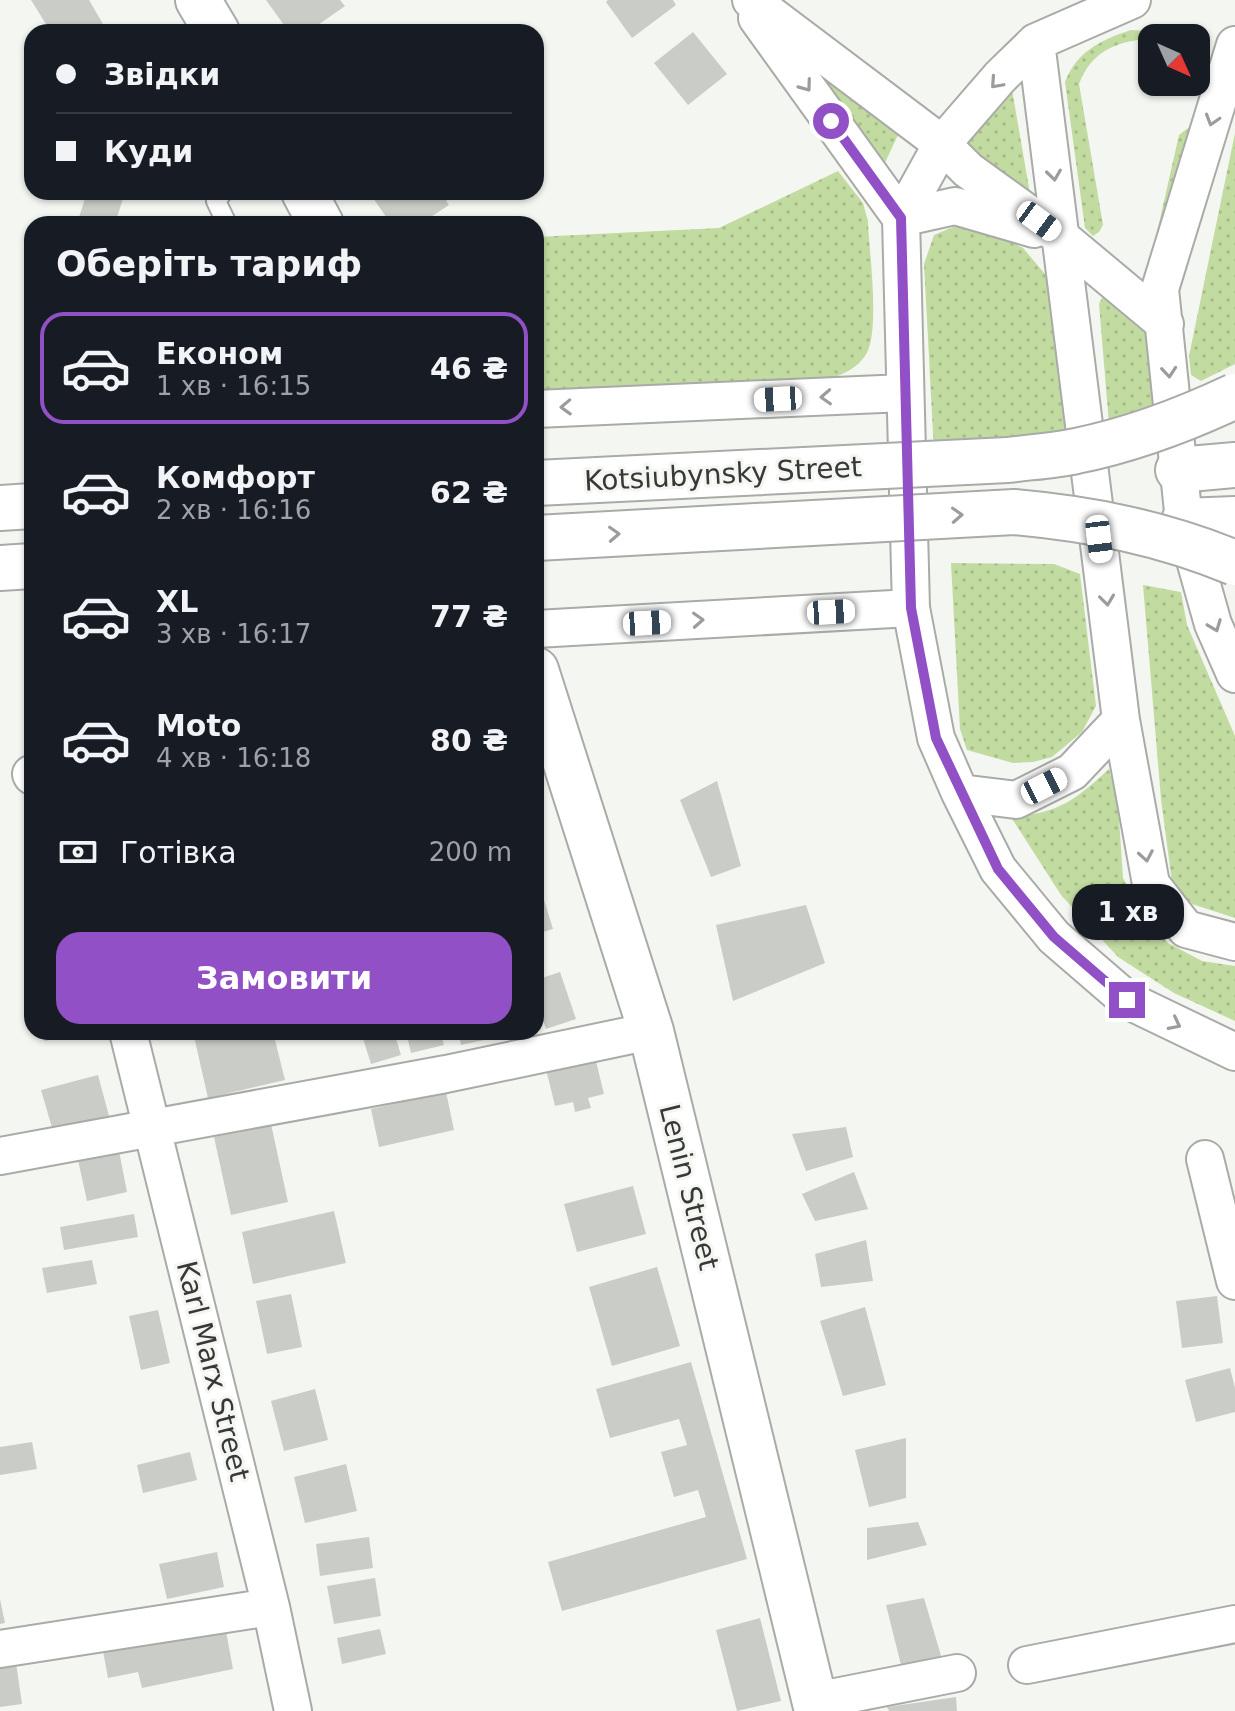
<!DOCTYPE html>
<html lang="uk">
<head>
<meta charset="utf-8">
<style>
  :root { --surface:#171b24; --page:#20242c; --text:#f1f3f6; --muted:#9ea1a6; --line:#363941; --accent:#9150c5 }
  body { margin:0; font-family:"DejaVu Sans",sans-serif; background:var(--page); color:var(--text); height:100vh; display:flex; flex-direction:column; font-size:30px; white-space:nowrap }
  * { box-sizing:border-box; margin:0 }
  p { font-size:26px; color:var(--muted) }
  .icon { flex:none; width:44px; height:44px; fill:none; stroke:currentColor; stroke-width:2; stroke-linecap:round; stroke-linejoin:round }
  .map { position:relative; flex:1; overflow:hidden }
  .sheet { position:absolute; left:24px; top:216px; width:520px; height:824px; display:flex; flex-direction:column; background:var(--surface); border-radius:24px; box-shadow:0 2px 6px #0004 }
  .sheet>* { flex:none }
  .hud { position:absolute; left:24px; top:24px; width:520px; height:176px; border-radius:24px; box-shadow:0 2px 6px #0004; display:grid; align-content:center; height:176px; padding:0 32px; background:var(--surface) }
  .needle { width:52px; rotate:135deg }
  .buttons { position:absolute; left:1138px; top:24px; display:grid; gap:16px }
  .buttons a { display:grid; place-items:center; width:72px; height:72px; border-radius:16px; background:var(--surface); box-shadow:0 2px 6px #0004; font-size:40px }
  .end { position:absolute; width:36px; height:36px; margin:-18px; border:10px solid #9150c5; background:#fff; box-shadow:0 0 0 4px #fff }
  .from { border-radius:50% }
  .bubble { position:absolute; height:56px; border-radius:24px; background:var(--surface); box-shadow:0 2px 6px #0004; font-size:26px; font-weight:600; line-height:56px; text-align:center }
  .car { position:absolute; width:24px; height:48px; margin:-24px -12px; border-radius:10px; box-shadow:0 0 6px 2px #0007; background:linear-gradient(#fff 24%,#345 0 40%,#fff 0 76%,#345 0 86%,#fff 0) }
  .hud b { display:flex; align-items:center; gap:28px; height:76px; font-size:30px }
  .hud b+b { border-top:2px solid var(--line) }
  .hud i { width:20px; height:20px; background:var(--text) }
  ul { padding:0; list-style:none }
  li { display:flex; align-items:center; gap:24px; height:112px; margin:0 16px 12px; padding:0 16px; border:4px solid transparent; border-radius:24px }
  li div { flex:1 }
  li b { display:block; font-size:30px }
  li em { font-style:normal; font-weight:600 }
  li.on { border-color:var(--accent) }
  li>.icon { width:72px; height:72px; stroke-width:1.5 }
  h2 { padding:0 32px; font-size:36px; line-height:96px }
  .pay { display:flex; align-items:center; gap:20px; height:88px; padding:0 32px; font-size:30px }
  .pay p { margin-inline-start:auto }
  .button { display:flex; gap:16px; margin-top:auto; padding:16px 32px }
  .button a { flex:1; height:92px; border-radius:24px; background:var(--accent); color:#fff; font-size:32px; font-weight:600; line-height:92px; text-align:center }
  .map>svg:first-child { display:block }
  .grass { fill:url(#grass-dots) }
  .building { fill:#caccc8 }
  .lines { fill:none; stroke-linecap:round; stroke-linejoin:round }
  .service-casing { stroke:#a9aba7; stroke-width:22 }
  .minor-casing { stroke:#a9aba7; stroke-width:40 }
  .tertiary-casing { stroke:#a9aba7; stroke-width:48 }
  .service { stroke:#fff; stroke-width:18 }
  .minor { stroke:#fff; stroke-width:36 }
  .tertiary { stroke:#fff; stroke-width:44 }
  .tertiary-bridge-casing { stroke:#a9aba7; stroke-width:48; stroke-linecap:butt }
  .tertiary-bridge { stroke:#fff; stroke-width:44 }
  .oneway { stroke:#9c9c9b }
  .route { stroke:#9150c5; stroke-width:10 }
  .labels { text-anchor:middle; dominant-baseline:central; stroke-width:6; stroke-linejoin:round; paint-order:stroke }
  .street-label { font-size:28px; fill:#383937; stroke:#f4f6f2 }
</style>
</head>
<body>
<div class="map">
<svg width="1235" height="1711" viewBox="0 0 1235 1711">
  <defs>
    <pattern id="grass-dots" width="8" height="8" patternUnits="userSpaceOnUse" patternTransform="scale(2)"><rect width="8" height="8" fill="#c2dba0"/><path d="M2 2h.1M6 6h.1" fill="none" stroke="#a7bd8a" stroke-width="1.8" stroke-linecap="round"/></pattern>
  </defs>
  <rect width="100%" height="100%" fill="#f4f6f2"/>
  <path class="grass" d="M1131,30L1149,31L1174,38C1134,38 1095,41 1079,84L1103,225L1099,232L1093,236L1085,228L1065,82C1077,51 1101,40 1131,30Z
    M783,34L898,135L882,169Z
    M1011,84L1032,205L960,144Z
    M1192,125L1150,263L1179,135Z
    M1235,133V364L1201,381L1191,375L1189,356Z
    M838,171L863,203L868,221C869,252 881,334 865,356C856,369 842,374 829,380L536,390V237L719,228Z
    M958,225L986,228L1023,248L1045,274L1054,313L1067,434L934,452L924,264L934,235Z
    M1104,294L1148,328L1157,407L1109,424L1099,304Z
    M951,563L1054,564L1080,574L1096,706L1082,732L1052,757L1033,762L1013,763L967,750L960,729Z
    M1143,585L1181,592L1187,625L1235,736V918L1192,904L1172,882L1161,799Z
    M1109,769L1118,804L1123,878L1143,917L1168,943L1202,961L1235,966V1021L1174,993L1118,957L1061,895L1011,817C1059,813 1074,801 1109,769Z"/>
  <path class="building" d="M31,0H89L103,24L90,32H51Z
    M266,0H340L345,6L308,32H289Z
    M608,0H673L676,5L632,38L606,2Z
    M693,32L727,74L688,105L654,63Z
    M87,192H125L115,224H77Z
    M376,192H460L446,201L449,205L420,224H391L371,195Z
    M204,220L221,224H187V222Z
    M717,781L741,866L711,877L680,800Z
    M541,890L553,929L536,934V891Z
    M806,905L825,963L733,1001L716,925Z
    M560,972L576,1019L546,1029L536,999V980Z
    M43,1032H78V1033L45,1041Z
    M193,1032H245L246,1037L273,1032L285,1080L208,1098Z
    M361,1032H394L401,1055L371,1064Z
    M406,1032H440L444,1045L411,1053Z
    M458,1032H488L489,1039L461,1045Z
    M595,1057L604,1094L588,1098L591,1108L575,1112L573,1102L555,1106L546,1069Z
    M98,1075L109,1116L53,1131L41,1090Z
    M446,1092L454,1130L379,1147L371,1109Z
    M271,1124L288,1202L231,1215L214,1137Z
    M846,1127L853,1157L806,1171L792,1134Z
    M119,1151L127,1192L87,1201L78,1160Z
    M854,1172L868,1209L815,1221L802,1194Z
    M633,1186L646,1234L577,1252L564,1204Z
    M334,1211L346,1263L253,1284L242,1232Z
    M134,1214L138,1237L64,1250L60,1227Z
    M866,1240L873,1281L821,1287L815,1254Z
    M92,1260L97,1284L47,1293L42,1268Z
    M657,1267L680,1346L612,1366L589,1287Z
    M291,1294L302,1347L267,1354L256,1301Z
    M1217,1296L1223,1343L1182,1348L1176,1301Z
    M865,1307L886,1385L843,1396L820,1321Z
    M158,1310L170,1363L141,1370L129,1316Z
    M691,1362L747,1559L562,1611L548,1562L706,1517L698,1490L674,1497L661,1452L687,1445L679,1419L610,1438L596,1389Z
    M1230,1368L1235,1388V1412L1196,1422L1185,1380Z
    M315,1389L328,1440L284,1451L271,1401Z
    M906,1438V1498L869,1507L855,1450Z
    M32,1442L37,1469L0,1475V1447Z
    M190,1452L197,1480L143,1493L137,1465Z
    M346,1464L357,1511L305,1523L294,1477Z
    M918,1522L927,1545L867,1560V1528Z
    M369,1537L373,1568L320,1576L316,1544Z
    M217,1552L224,1587L167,1599L159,1564Z
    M375,1578L381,1616L334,1624L327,1586Z
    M924,1598L942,1659L901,1665L886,1605Z
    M0,1599L5,1623L0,1624Z
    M760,1618L781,1701L737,1711L716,1630Z
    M225,1626L233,1669L142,1688L138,1672L108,1678L103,1651Z
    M380,1629L386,1654L342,1664L337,1638Z
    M16,1663L22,1704L0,1707V1665Z
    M956,1697L957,1711H889L887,1707Z"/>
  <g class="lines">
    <g class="service-casing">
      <path id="service" d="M223,192L216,201L227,224"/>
    </g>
    <g class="minor-casing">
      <path id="minor" d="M751,0L942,144L968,170L1062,238L1165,324
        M1132,0L1036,42L1000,77L942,144L901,218L911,608L936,738L960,793L998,869L1054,937L1127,1000L1235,1052
        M757,18L901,218L955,206L1034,229
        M1036,42L1121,720L1151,884L1186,929L1235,942
        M1235,45L1160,289L1184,521L1213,624L1235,674
        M536,409L904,393
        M536,629L911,608
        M31,774L32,776
        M960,793L1016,800L1072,772L1121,720
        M128,1032L271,1607L293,1711
        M0,1156L446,1074L651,1031
        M1205,1159L1235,1281
        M0,1649L271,1607
        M1027,1665L1235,1624
        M815,1701L957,1673"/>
    </g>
    <g class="tertiary-casing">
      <path id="tertiary" d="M198,0L217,32
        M304,192L321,224
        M1178,470L1235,465
        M0,508L32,506
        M1184,521L1235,519
        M0,568L32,566
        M536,670L651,1031L817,1711"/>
    </g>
    <use href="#service" class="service"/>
    <use href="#minor" class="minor"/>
    <use href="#tertiary" class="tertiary"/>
    <g class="tertiary-bridge-casing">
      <path id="tertiary-bridge" d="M536,483L1008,460C1031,457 1054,456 1076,451C1131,440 1184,420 1235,396
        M536,538L1014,512C1092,519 1162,533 1235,563"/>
    </g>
    <use href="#tertiary-bridge" class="tertiary-bridge"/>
  </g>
  <defs><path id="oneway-chevron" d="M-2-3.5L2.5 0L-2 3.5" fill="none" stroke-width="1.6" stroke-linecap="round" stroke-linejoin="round" transform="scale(2)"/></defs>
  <g class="oneway">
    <use href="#oneway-chevron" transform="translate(996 83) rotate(132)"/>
    <use href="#oneway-chevron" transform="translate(806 86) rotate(54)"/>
    <use href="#oneway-chevron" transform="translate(1212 120) rotate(107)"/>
    <use href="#oneway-chevron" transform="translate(1054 175) rotate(82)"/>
    <use href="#oneway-chevron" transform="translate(1169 372) rotate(85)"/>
    <use href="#oneway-chevron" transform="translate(826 397) rotate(177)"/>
    <use href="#oneway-chevron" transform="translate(566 407) rotate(178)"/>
    <use href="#oneway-chevron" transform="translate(957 515) rotate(-3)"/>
    <use href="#oneway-chevron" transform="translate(614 534) rotate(-3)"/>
    <use href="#oneway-chevron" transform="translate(1107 600) rotate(83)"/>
    <use href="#oneway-chevron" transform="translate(698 620) rotate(-3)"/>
    <use href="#oneway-chevron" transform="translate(1215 626) rotate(69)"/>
    <use href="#oneway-chevron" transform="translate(1146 856) rotate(80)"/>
    <use href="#oneway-chevron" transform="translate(1175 1024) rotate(27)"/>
  </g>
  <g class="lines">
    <path class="route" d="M831,121L901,218L911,608L936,738L998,869L1054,937L1127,1000"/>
  </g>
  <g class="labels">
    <g class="street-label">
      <text transform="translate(723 474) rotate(-3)">Kotsiubynsky Street</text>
      <text transform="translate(689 1187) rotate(76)">Lenin Street</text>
      <text transform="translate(213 1371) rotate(76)">Karl Marx Street</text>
    </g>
  </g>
</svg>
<div class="buttons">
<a><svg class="needle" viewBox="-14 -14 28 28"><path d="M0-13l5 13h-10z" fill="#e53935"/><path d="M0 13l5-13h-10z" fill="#9ea1a6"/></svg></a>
</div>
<i class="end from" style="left:831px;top:121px"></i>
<i class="end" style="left:1127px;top:1000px"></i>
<div class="bubble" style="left:1072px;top:884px;width:112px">1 хв</div>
<i class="car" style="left:1039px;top:221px;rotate:126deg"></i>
<i class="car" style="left:778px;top:399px;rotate:267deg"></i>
<i class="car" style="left:1099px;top:539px;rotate:173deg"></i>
<i class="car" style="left:831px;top:612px;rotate:87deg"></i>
<i class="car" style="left:647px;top:623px;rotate:87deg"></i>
<i class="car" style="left:1044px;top:786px;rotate:63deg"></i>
<div class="hud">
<b><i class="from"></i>Звідки</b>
<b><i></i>Куди</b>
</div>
<section class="sheet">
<h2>Оберіть тариф</h2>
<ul>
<li class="on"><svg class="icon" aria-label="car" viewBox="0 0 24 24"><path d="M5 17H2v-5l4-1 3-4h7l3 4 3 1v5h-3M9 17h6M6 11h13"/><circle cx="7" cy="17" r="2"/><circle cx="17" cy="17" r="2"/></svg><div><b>Економ</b><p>1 хв · 16:15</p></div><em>46 ₴</em></li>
<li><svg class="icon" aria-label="car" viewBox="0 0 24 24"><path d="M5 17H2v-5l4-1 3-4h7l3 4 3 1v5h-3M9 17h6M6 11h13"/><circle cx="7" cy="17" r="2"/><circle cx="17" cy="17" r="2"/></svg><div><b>Комфорт</b><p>2 хв · 16:16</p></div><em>62 ₴</em></li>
<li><svg class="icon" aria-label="car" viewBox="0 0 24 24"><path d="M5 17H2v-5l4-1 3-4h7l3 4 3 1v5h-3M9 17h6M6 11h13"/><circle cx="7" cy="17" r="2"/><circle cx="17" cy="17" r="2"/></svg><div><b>XL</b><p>3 хв · 16:17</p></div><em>77 ₴</em></li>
<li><svg class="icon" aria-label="car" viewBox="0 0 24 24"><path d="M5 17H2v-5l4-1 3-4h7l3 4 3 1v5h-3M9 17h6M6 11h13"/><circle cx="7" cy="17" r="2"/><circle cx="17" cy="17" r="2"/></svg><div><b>Moto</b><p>4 хв · 16:18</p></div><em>80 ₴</em></li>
</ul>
<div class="pay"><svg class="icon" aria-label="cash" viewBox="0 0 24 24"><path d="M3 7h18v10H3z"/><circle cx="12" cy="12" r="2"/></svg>Готівка<p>200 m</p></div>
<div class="button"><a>Замовити</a></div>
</section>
</div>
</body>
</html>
